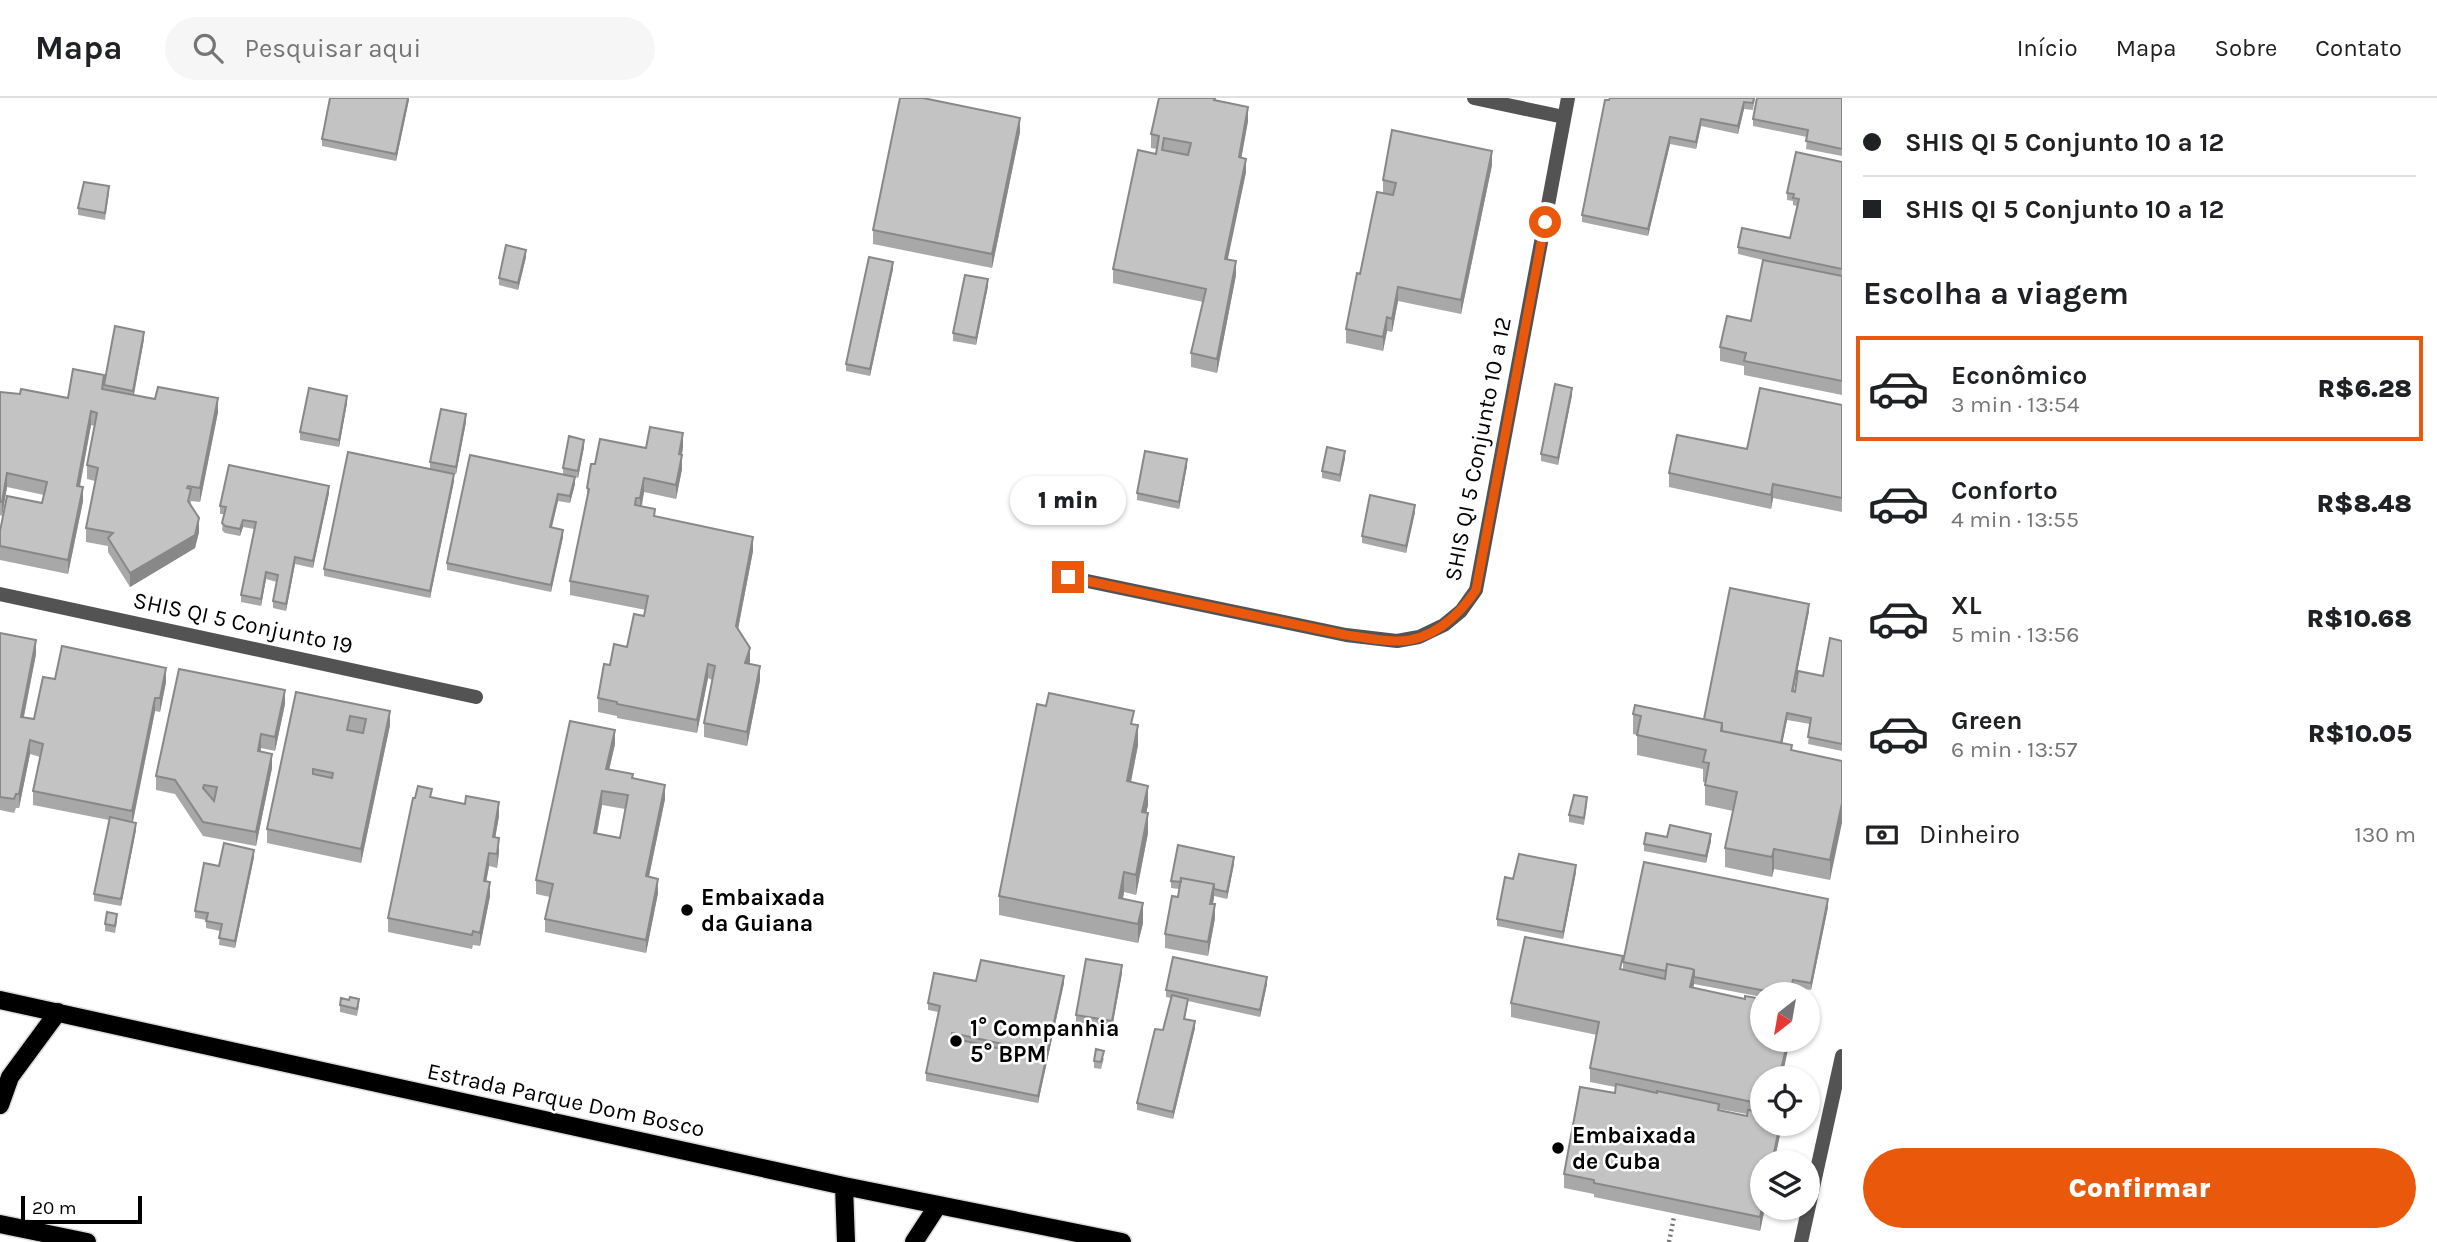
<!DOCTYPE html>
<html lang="pt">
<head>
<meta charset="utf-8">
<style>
  :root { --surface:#fff; --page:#f6f6f6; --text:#202124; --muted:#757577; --line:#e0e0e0; --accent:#ea580c }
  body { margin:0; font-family:Karla,sans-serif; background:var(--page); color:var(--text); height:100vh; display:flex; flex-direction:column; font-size:26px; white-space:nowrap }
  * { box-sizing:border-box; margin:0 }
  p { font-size:23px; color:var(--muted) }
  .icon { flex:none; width:38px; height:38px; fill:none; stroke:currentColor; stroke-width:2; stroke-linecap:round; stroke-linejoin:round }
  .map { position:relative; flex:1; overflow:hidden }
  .drawer { display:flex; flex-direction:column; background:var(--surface); width:595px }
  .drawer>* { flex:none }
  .hud { display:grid; align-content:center; height:154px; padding:0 21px; background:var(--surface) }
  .needle { width:46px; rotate:211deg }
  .buttons { position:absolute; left:1750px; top:884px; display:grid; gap:14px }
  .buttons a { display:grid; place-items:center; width:70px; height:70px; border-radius:50%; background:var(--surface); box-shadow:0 2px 5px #0004; font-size:35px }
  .scale { position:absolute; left:21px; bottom:18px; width:121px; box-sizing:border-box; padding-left:7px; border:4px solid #000; border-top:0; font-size:19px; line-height:24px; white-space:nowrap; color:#000; -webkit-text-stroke:5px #fff; paint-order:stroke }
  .end { position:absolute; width:32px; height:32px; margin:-16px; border:9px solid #ea580c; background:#fff; box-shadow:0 0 0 4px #fff }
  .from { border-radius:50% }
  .bubble { position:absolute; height:49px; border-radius:24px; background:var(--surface); box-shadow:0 2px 5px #0004; font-size:23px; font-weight:800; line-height:49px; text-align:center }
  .hud b { display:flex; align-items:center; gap:24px; height:66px; font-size:26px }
  .hud b+b { border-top:2px solid var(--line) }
  .hud i { width:18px; height:18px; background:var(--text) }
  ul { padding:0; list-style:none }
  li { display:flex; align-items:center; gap:21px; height:105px; margin:0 14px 10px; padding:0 7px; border:4px solid transparent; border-radius:0px }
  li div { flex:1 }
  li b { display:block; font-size:26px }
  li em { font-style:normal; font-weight:800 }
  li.current { border-color:var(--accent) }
  li>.icon { width:63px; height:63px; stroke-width:1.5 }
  h2 { padding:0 21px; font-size:32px; line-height:84px }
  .pay { display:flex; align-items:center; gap:18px; height:77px; padding:0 21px; font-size:26px }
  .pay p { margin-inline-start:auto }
  .action { display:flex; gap:14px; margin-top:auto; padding:14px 21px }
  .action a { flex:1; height:80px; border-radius:42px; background:var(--accent); color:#fff; font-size:28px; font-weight:800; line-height:80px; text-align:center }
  header { display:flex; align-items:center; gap:42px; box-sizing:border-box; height:98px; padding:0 35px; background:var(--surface); border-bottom:2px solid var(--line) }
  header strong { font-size:33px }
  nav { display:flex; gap:38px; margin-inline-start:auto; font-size:24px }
  .search { width:490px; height:63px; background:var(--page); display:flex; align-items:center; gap:18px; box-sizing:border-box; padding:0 24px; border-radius:38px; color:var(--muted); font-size:26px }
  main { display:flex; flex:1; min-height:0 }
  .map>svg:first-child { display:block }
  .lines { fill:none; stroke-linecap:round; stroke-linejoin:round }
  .primary-casing { stroke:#dbdbdb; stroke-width:21 }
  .path { stroke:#757575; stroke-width:4.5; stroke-dasharray:2 3.5; stroke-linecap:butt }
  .minor { stroke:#535353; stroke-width:14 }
  .primary { stroke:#000; stroke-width:18 }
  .wall { fill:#a8a8a8; fill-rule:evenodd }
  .shaded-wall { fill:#888 }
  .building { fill:#c3c3c3; stroke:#888; stroke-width:2; fill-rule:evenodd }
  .route { stroke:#ea580c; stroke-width:9 }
  .poi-dot { fill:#000; stroke:#fff; stroke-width:2.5 }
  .labels { text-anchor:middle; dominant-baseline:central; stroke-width:5; stroke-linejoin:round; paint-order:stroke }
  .street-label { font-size:23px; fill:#000; stroke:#fff }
  .poi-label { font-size:23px; font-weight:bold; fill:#000; stroke:#fff; text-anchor:start }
</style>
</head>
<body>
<header>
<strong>Mapa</strong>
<div class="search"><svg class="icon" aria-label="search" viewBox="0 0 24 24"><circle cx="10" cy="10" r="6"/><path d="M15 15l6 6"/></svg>Pesquisar aqui</div>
<nav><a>Início</a><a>Mapa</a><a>Sobre</a><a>Contato</a></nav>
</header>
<main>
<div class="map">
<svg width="1842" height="1144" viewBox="0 0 1842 1144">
  <rect width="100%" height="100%" fill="#fff"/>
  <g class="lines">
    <g class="primary-casing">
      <path id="primary" d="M0,902L844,1088L1122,1144
        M0,1007L10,979L58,914
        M844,1088L846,1144
        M0,1126L87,1144
        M914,1144L938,1107"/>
    </g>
    <path class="path" d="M1669,1144L1674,1119"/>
    <path class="minor" d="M1474,0L1564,19
      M1068,479L1346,537L1397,543L1419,539L1444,527L1461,513L1476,492L1568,0
      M0,496L476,599
      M1801,1144L1842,958"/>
    <use href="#primary" class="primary"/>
  </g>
  <path class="wall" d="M409,0L396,63L322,48V41Z
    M1216,0V2L1248,23L1241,60L1246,74L1227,162L1236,177L1217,275L1191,269V255L1203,204L1113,185V171L1156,56L1157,51L1151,50V36Z
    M1755,0L1753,12L1744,11L1738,36L1701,28L1696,51L1670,46L1648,138L1582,124V117L1605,2Z
    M1842,0V58L1806,51L1807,39L1753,28V21Z
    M1020,34L992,170L873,146V132Z
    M1842,64V297L1744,277V268L1720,263V249L1751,223L1763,162L1738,156V149L1790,140L1797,108L1793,107V103L1787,102V95Z
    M1492,67L1461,216L1398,203L1392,234L1387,233L1383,253L1346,245V231L1383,95V82Z
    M109,95L105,122L78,117V110Z
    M526,159L518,192L499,187V180Z
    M893,171L870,278L846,273V266Z
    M988,188L976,247L953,243V235Z
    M144,241L134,297L218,314L200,404L191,403L190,406L199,434L195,450L130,489L108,454V448L86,444V430L95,383L87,381V367L95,328L91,327L80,389L83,403L68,476L0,462V433L42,405L44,397L7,389L2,418L0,417V294L68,300L104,284Z
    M1572,297L1558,367L1541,363V356Z
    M347,305L339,349L300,342V334Z
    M1842,307V414L1773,400L1771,411L1669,389V375L1747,351Z
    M466,324L456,376H454V383L430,500L324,478V471L430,371V364Z
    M584,349L578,380L575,379V386L570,405L558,403L552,429L563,439L551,494L447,472V465L563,377V370Z
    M683,349L682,357V371L676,401L644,394L642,408L655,419L753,453L738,531L750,564L749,566L760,582L747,648L704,639V625L712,582L708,580L697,635L617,620V618L598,614V600L610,567L627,549L644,518L646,512L570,497V483L587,400V390L646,350Z
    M1345,360L1340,384L1322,380V373Z
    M1187,368L1179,411L1137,402V395Z
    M329,395L313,470L295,466L286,513L273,510V503L277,484L266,481L261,508L241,504V497L254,431L243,429L240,438L225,435L222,432L224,416H220V408Z
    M1415,414L1406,455L1362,445V438Z
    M1809,513L1793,594H1795L1823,578L1842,543V653L1808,646L1810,626L1787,622L1782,645L1792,653L1842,663L1830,782L1774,771L1772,779L1725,769V750L1733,713L1705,707V684H1703V671L1637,657V637L1633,636V616L1704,621Z
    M0,535L36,556L24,619L34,621L55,581L166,584L160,614L155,613L133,724L136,732L121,808L94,803V796L109,722L33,707V693L40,659L30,656L19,710H16L14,715L0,712Z
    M296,594L390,627L361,765L267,745V731Z
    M285,606L275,653L261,650V653L272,670L256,748L203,738L175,696L156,692V678Z
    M1134,626L1138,647L1131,684L1148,707L1146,715L1148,735L1136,797L1124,794L1123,801L1143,825L1138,845L999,817V798Z
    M615,646L609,672L633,681L665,701L649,779L658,795L646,855L545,834V821L550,799L536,796V782ZM602,707L625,711L620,740L597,736Z
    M432,699L499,718L495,739L499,754L497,770L489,768L486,783L490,798L480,848L473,847L472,851L388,834V820Z
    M1587,706L1584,727L1569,724V717Z
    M1667,739L1711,743L1706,765L1644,753V746Z
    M254,759L235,850L219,847L220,833L206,830V822L195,820V813L219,768Z
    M1234,766L1227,801L1214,798L1213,806L1215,820L1208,858L1165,850V836L1178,799L1179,791L1171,790V783Z
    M1576,774L1563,841L1497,828V821L1513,781Z
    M1828,809L1811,892L1793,889L1791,896H1762V899L1694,886L1693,890L1762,980V1026H1781V1032L1760,1133L1594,1099V1096L1564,1090V1076L1615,995V989L1590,984V970L1597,937L1511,919V905L1622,872L1665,881L1623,871V864ZM1719,1011L1747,1016V1018L1719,1012Z
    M117,823L115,835L105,833V826Z
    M1122,875L1112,930L1076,924V917Z
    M976,883L1064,885L1038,1005L926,983V975L938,914L928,912V905Z
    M1267,886L1260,919L1188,903L1185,921L1195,930L1173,1021L1137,1012V1005L1163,932L1171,900L1166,899V892Z
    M340,907L359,908L357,918L340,914Z
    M1104,960L1101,971L1094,970V963Z"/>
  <path class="shaded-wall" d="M408,0H409V2L396,63V56Z
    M1744,4V11L1738,36V28Z
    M1248,9V23L1239,73V59Z
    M1020,20V34L992,170V156Z
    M1701,21V28L1696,51V44Z
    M1670,39V46L1648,138V131Z
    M1492,53V67L1461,216V202Z
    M1246,61V74L1225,175V161Z
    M526,152V159L518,192V185Z
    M1236,163V177L1217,275V261Z
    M893,164V171L870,278V271Z
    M988,181V188L976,247V240Z
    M1398,189V203L1392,234V221Z
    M1387,219V233L1383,253V239Z
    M144,234V241L133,300V293Z
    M1572,290V297L1558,367V360Z
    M347,298V305L339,349V342Z
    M218,300V314L200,404V390Z
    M91,313V327L77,402V388Z
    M466,316V324L456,376V369Z
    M683,335V349L679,370V356Z
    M584,342V349L578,380V373Z
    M1345,353V360L1340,384V377Z
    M682,357V371L676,401V387Z
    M1187,361V368L1179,411V404Z
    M7,375V389L2,418V404Z
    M454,376V383L430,500V493Z
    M575,379V386L570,405V398Z
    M644,380V394L640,414V400Z
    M1773,386V400L1771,411V397Z
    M329,388V395L313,470V463Z
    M83,389V403L68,476V462Z
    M558,396V403L550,436V429Z
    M1415,407V414L1406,455V448Z
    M199,420V434L195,450L130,489V475Z
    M243,422V429L240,438V431Z
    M563,432V439L551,494V487Z
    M753,439V453L736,541V528Z
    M295,459V466L286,513V506Z
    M266,474V481L261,508V501Z
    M1809,506V513L1792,601V593Z
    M36,542V556L21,632V619Z
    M750,550V564L745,579V565Z
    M708,566V580L697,635V622Z
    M760,568V582L747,648V634Z
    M166,570V584L160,614V600Z
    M285,592V606L275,653V639Z
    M155,600V613L132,727V713Z
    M390,613V627L361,765V751Z
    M1787,615V622L1780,657V650Z
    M1138,627V647L1127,703V683Z
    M615,632V646L606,685V671Z
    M261,636V650L258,667V653Z
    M30,642V656L19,710V696Z
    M272,656V670L256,748V734Z
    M665,687V701L646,792V778Z
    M1148,688V707L1142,734V714Z
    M602,693V707L594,749V735Z
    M499,704V718L493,753V739Z
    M1842,705V725L1830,782V762Z
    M1148,715V735L1136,797V777Z
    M136,725V732L121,808V801Z
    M1711,736V743L1706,765V758Z
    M499,740V754L497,770V756Z
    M1774,751V771L1772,779V759Z
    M254,752V759L235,850V843Z
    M489,755V768L484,797V783Z
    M1234,759V766L1227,801V794Z
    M1576,767V774L1563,841V834Z
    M1124,774V794L1119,820V800Z
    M658,781V795L646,855V842Z
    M490,784V798L480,848V835Z
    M1214,786V800L1210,819V806Z
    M1828,801V809L1811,892V885Z
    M1143,805V825L1138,845V826Z
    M1215,806V820L1208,858V844Z
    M1122,867V875L1112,930V923Z
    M1694,872V886L1690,903V889Z
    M1064,878V885L1038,1005V998Z
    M1267,879V886L1260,919V912Z
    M1195,923V930L1173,1021V1014Z
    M1788,942H1790L1782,980H1779Z
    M1780,1026H1781V1032L1774,1064H1772Z
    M1762,1110H1765L1760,1133V1119Z"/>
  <path class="building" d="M330,0H408L396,56L322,41Z
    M900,0H923L1020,20L992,156L873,132Z
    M1159,0H1215L1214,2L1248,9L1239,59L1246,61L1225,161L1236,163L1217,261L1191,255L1206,191L1113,171L1138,52L1156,56L1159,38L1151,36ZM1164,40L1191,45L1188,57L1162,52Z
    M1610,0H1754L1753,5L1744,4L1738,28L1701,21L1696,44L1670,39L1648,131L1582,117L1605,2H1609Z
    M1757,0H1842V51L1806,43L1808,32L1753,21Z
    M1392,32L1492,53L1461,202L1398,189L1392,221L1387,219L1383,239L1346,231L1357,175L1360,176L1377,94L1393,97L1396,85L1383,82Z
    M1796,54L1842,64V171L1738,149L1742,130L1790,140L1799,101L1793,100L1794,96L1787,95Z
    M84,84L109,88L105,115L78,110Z
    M506,147L526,152L518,185L499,180Z
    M869,159L893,164L870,271L846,266Z
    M1763,162L1842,178V283L1744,263L1746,255L1720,249L1727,218L1751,223Z
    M965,177L988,181L976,240L953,235Z
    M115,228L144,234L133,293L104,287Z
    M73,271L104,277L102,291L155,301L158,289L218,300L200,390L188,388L187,390L191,391L188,403L199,420L195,437L130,475L108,440L113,435L86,430L98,370L87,367L97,315L91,313L77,388L83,389L68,462L0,448V433L7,398L42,405L47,384L7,375L2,404H0V294L20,296L21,291L68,300Z
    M1555,286L1572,290L1558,360L1541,356Z
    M309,290L347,298L339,342L300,334Z
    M1760,290L1842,307V400L1773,386L1771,397L1669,375L1677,337L1747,351Z
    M441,311L466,316L456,369L430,364Z
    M650,329L683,335L679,356L682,357L676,387L644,380L640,400H636L635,407L655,411L654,418L753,439L736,528L750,550L745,565L760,568L747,634L704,625L715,568L708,566L697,622L617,606V604L598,600L604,566L610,567L614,546L627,549L634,516L644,518L648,498L570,483L589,391L587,390L591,366H595L600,341L646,350Z
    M569,338L584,342L578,373L563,370Z
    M1327,349L1345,353L1340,377L1322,373Z
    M1145,353L1187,361L1179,404L1137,395Z
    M348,354L454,376L430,493L324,471Z
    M470,357L575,379L570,398L558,396L550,429L563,432L551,487L447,465Z
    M229,367L329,388L313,463L295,459L286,506L273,503L278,477L266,474L261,501L241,497L256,424L243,422L240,431L225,428L222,425L226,409L220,408Z
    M1370,397L1415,407L1406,448L1362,438Z
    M1730,490L1809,506L1792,593L1795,594L1798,573L1823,578L1830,540L1842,543V646L1808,639L1811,620L1787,615L1781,645L1722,633V625L1704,621Z
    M0,535L36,542L21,619L34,621L43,579L55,581L62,548L166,570L160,600H155L132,713L33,693L43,646L30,642L19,696H16L14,701L0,699Z
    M179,571L285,592L275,639L261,636L258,653L272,656L256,734L203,724L175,682L156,678ZM204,687L217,689L214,703L203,690Z
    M296,594L390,613L361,751L267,731ZM350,618L366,621L363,635L347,632ZM313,671L333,675L332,680L313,676Z
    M1049,595L1134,613L1131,626L1138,627L1127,683L1148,688L1142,714L1148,715L1136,777L1124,774L1119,800L1143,805L1138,826L999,798L1037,606L1046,608Z
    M1635,607L1722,625L1721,633L1792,647L1791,652L1842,663V705L1830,762L1774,751L1772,759L1725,750L1737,694L1705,687L1709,665L1703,664L1706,652L1637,637L1641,618L1633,616Z
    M570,623L615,632L606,671L633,676L632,680L665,687L646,778L658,781L646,842L545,821L553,786L536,782ZM602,693L628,697L620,740L594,735Z
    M418,688L432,691L430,699L465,706L466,698L499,704L493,739L499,740L497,756L489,755L484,783L490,784L480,835L473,833L472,837L388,820L413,700H415Z
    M1574,697L1587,699L1584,720L1569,717Z
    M110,719L136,725L121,801L94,796Z
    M1670,727L1711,736L1706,758L1644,746L1646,735L1667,739Z
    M224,745L254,752L235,843L219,840L222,826L206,823L208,815L195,813L204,765L219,768Z
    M1178,747L1234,759L1227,794L1214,791V786L1181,780V784L1171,783Z
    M1519,756L1576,767L1563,834L1497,821L1505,779L1513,781Z
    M1644,764L1828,801L1811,885L1793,882L1789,896H1781L1694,879V872L1692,871L1667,866L1666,873L1623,864Z
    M1181,780L1214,786L1210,806H1215L1208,844L1165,836L1172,798L1178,799Z
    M107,814L117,816L115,828L105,826Z
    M1525,839L1623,858L1620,871L1665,881L1667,866L1692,871L1694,872L1690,889L1745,901V898L1762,901V942H1788L1779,980H1762V1006L1590,970L1599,924L1511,905Z
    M1173,859L1267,879L1260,912L1166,892Z
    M1086,861L1122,867L1112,923L1076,917Z
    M981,862L1064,878L1038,998L926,975L940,908L928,905L934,875L976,883ZM952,935L1003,946L1002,951L951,940Z
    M1172,897L1188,901L1184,921L1195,923L1173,1014L1137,1005L1155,931L1163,932Z
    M350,899L359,901L357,911L340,907L341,900L349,902Z
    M1096,951L1104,953L1101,964L1094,963Z
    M1616,986L1657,995V993L1719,1006L1718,1012L1747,1018L1748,1012L1762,1014V1026H1780L1772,1064H1762V1110L1760,1119L1594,1085V1082L1564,1076L1580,989L1615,995Z"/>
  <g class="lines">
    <path class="route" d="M1068,479L1346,537C1362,539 1379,543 1396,543C1430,544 1458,519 1476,492L1545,124"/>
  </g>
  <g class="poi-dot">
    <circle cx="687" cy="812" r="7"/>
    <circle cx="956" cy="943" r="7"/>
    <circle cx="1558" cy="1050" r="7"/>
  </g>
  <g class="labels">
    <g class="street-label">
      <text transform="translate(1478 351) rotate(-79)">SHIS QI 5 Conjunto 10 a 12</text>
      <text transform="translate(243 525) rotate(12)">SHIS QI 5 Conjunto 19</text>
      <text transform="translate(566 1002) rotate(12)">Estrada Parque Dom Bosco</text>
    </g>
    <g class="poi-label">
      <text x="701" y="799">Embaixada<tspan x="701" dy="26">da Guiana</tspan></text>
      <text x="970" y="930">1° Companhia<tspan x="970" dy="26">5° BPM</tspan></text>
      <text x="1572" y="1037">Embaixada<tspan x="1572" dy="26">de Cuba</tspan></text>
    </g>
  </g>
</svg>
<div class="buttons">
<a><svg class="needle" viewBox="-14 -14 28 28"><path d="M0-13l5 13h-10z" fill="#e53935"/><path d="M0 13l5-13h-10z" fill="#757577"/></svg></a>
<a><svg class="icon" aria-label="locate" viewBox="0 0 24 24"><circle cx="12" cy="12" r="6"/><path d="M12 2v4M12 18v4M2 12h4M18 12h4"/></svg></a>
<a><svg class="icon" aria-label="layers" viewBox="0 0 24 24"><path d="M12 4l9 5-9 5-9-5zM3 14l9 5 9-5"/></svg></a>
</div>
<div class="scale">20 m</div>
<i class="end from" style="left:1545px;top:124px"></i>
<i class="end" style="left:1068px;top:479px"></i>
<div class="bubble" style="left:1010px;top:378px;width:116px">1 min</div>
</div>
<section class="drawer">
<div class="hud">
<b><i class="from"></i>SHIS QI 5 Conjunto 10 a 12</b>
<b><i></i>SHIS QI 5 Conjunto 10 a 12</b>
</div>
<h2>Escolha a viagem</h2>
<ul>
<li class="current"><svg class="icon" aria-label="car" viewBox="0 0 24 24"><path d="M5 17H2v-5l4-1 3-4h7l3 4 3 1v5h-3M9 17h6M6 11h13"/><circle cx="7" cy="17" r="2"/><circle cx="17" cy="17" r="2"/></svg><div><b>Econômico</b><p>3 min · 13:54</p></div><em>R$6.28</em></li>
<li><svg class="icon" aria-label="car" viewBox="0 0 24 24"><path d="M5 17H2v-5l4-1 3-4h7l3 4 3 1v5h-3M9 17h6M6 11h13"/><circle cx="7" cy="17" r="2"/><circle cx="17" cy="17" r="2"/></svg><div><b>Conforto</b><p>4 min · 13:55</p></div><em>R$8.48</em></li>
<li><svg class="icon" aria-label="car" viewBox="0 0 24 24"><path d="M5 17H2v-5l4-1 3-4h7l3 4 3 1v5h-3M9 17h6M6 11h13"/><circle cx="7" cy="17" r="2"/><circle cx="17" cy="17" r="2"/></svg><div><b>XL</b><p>5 min · 13:56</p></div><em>R$10.68</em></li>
<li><svg class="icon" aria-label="car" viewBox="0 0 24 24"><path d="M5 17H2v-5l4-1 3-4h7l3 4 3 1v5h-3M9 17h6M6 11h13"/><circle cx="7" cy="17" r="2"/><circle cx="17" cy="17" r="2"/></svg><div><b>Green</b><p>6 min · 13:57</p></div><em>R$10.05</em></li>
</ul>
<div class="pay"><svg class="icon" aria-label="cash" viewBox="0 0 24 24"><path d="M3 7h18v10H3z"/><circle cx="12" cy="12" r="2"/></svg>Dinheiro<p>130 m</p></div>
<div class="action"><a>Confirmar</a></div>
</section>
</main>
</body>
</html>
